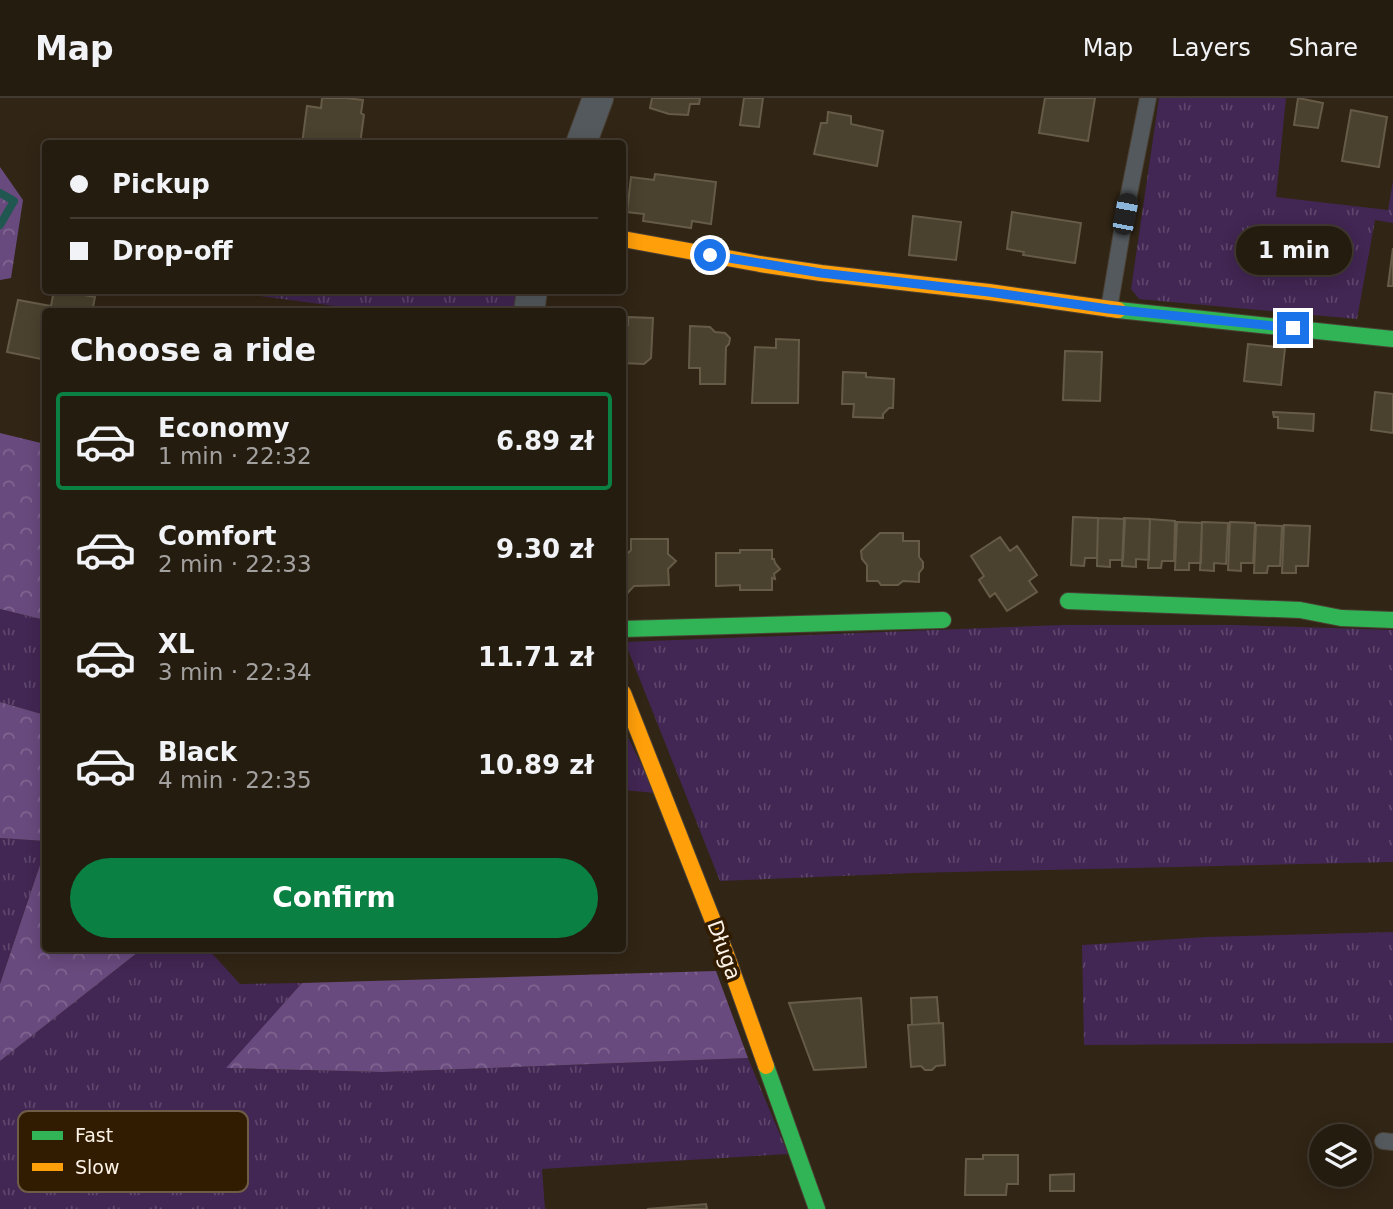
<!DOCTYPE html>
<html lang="en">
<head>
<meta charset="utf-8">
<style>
  :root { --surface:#251c10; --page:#31291e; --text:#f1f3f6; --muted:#a3a19f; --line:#423a30; --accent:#0b8043 }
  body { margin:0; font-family:"DejaVu Sans",sans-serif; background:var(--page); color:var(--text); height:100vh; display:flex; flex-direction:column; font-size:26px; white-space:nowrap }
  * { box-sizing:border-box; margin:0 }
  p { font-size:23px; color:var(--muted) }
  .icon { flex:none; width:38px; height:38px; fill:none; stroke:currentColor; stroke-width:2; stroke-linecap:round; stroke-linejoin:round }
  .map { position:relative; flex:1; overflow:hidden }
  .details { position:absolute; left:42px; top:210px; width:584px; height:644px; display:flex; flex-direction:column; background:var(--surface); border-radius:7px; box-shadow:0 4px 18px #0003,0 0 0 2px var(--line) }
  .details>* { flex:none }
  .guide { position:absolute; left:42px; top:42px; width:584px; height:154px; border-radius:7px; box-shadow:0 4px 18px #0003,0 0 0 2px var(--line); display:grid; align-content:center; height:154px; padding:0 28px; background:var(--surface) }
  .buttons { position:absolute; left:1309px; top:1026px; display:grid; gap:14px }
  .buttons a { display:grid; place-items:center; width:63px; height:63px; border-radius:50%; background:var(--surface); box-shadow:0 4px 18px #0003,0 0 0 2px var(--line); font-size:35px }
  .end { position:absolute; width:32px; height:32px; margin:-16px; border:9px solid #1a73e8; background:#fff; box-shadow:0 0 0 4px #fff }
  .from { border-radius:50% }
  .bubble { position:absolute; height:49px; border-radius:24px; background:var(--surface); box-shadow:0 4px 18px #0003,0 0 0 2px var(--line); font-size:23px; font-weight:800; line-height:49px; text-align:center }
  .car { position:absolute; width:21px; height:42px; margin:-21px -10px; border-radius:9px; box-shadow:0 0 5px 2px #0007; background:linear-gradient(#222 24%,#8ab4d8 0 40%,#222 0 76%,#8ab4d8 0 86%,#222 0) }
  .guide b { display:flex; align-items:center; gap:24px; height:66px; font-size:26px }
  .guide b+b { border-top:2px solid var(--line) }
  .guide i { width:18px; height:18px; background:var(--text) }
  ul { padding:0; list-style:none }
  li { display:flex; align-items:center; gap:21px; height:98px; margin:0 14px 10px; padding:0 14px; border:4px solid transparent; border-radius:7px }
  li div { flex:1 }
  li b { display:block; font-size:26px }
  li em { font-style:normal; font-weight:800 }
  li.active { border-color:var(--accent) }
  li>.icon { width:63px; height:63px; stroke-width:1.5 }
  h2 { padding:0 28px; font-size:32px; line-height:84px }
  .action { display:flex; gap:14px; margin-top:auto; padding:14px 28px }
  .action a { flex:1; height:80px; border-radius:42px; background:var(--accent); color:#fff; font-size:28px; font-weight:800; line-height:80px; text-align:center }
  header { display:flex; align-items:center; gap:42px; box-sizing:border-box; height:98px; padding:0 35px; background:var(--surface); border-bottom:2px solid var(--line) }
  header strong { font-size:33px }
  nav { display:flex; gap:38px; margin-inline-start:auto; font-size:24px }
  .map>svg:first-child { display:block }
  .grass { fill:url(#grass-tufts) }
  .forest { fill:url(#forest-crowns) }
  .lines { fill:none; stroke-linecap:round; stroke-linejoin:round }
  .stream { stroke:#205751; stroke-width:8 }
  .building { fill:#4a412e; stroke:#655b47; stroke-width:2 }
  .lane-casing { stroke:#4b4135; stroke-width:18 }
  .street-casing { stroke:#4b4135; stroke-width:32 }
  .fast-casing { stroke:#4b4135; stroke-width:18 }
  .slow-casing { stroke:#4b4135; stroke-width:18 }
  .lane { stroke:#53595d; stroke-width:16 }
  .street { stroke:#53595d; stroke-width:30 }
  .fast { stroke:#30b455; stroke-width:16 }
  .slow { stroke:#ff9f0a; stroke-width:16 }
  .route { stroke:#1a73e8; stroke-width:9 }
  .labels { text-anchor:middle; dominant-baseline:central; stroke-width:7; stroke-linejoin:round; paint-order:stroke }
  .street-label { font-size:21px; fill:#fdf3e8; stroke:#321c01 }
  .key { fill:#321c01; stroke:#6f5c46; stroke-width:2 }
  .key-label { font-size:19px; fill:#fdf3e8 }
</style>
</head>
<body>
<header>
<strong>Map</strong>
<nav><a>Map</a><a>Layers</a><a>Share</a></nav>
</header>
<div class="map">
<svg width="1393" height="1111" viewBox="0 0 1393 1111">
  <defs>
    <pattern id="grass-tufts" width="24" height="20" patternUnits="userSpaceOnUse" patternTransform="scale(1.75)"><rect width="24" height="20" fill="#422653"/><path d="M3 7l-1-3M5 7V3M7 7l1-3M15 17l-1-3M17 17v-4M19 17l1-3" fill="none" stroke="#5e466c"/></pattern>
    <pattern id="forest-crowns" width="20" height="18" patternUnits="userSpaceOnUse" patternTransform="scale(1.75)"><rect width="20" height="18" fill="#694a7e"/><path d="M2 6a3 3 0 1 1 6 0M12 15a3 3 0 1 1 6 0" fill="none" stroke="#7f6590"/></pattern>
  </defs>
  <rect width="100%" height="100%" fill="#312515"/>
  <path class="grass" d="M1159,0H1286L1276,99L1388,112L1393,83V125L1375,122L1357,221L1139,201L1131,191Z
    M221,193H519L516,214L372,213Z
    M0,511L45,522V617L0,604Z
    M1063,527H1235L1393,532V764L914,775L720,783L625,544Z
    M623,629L655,695L623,692Z
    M0,740L46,743L45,752L0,886Z
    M1393,834V945L1084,947L1082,847L1206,839Z
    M142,851H208L240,886L302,885L227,970L383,974L748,960L788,1056L542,1071L545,1111H0V963Z"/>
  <path class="forest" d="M0,69L23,102L11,180L0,182Z
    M0,335L45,346V522L0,511Z
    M0,604L45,617V743L0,740Z
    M45,752L46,850L142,851L0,963V886Z
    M716,873L748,960L383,974L226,970L302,885Z"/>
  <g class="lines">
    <path class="stream" d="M0,95L14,103L0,127"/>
  </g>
  <path class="building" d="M322,0H345L363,2L361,15L364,17L360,46H302L307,8L321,10Z
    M652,0H700L699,6H690L688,17L669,16L650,10Z
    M744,0H763L759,29L740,27Z
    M1045,0H1095L1088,43L1039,35Z
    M1298,0L1323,5L1318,30L1294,27Z
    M1351,12L1387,19L1379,69L1342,63Z
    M828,14L851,18V26L883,33L877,68L814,56L821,25H827Z
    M448,43L487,45L448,46Z
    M655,76L716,84L711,126L692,123L691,130L643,123L644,116L627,114L631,79L654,82Z
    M1012,114L1081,125L1075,165L1023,157L1024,154L1007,151Z
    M913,118L961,124L956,162L909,157Z
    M1393,150V188H1388Z
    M54,192L95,199L92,214H46V262L7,254L18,202L51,208Z
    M628,219L653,220L651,260L644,266L623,265V227H628Z
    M690,228L710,229L715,234L725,235L730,240L729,246L726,249L725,286H700V270H689Z
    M776,241L799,242L798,305H752L755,249L776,250Z
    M1248,246L1285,250L1281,287L1244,283Z
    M1065,253L1102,254L1100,303L1063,302Z
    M843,274L866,275V279L894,281L893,310H889L883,316V320L853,319L854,306H842Z
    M1375,294L1393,296V335L1371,332Z
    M1273,314L1314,316L1313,333L1278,330V319H1274Z
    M1073,419L1098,420L1097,460H1085L1084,468L1071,467Z
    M1098,420L1125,421L1123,462H1110V469L1097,468Z
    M1124,420L1150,421L1149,462L1136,461V469L1122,468Z
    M1150,421L1175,423L1174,463H1162L1161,470H1148Z
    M1177,424L1202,425L1201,465H1189V472H1175Z
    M1202,424L1228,425L1226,466L1214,465V473L1200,472Z
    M1230,424L1255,425L1253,465H1241V473L1228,472Z
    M1256,427L1282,428L1280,468H1268L1267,475H1254Z
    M1284,427L1310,428L1308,468H1296V475H1282Z
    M880,435H903V443H919V459L923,464V470L919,475V484L903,483L898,487H881L878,483H867V467L862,461L861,453Z
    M1000,439L1010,453L1017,448L1037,477L1029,483L1037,494L1007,513L995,495L990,499L979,482L984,478L971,458Z
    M631,441H668V456L676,463L668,471L669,487L634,488L623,500V460L631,452Z
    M740,452H772V461H774L775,465L780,471L774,476L775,481L772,480V492H740V487L716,488V455H740Z
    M937,899L939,925L912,927L911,900Z
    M861,900L866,969L814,972L789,905Z
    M943,925L945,967L936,968L932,972H925L921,968L911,969L908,927Z
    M983,1057H1018V1086H1007L1006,1097H965L966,1061H983Z
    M1074,1076V1093H1050V1077Z
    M706,1106L707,1111H647Z"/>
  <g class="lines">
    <g class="lane-casing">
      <path id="lane" d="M1109,211L1125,116L1148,0
        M1383,1043L1393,1044"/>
    </g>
    <g class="street-casing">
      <path id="street" d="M581,46L598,0
        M529,214L532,192"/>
    </g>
    <g class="fast-casing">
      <path id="fast" d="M1118,212L1393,241
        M1068,503L1300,512L1341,520L1393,522
        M623,531L943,522
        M766,968L817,1111"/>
    </g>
    <g class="slow-casing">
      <path id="slow" d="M623,141L760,166L821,175L989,194L1118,212
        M623,595L726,856L766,968"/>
    </g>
    <use href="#lane" class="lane"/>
    <use href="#street" class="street"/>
    <use href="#fast" class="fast"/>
    <use href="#slow" class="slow"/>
  </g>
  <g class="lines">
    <path class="route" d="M710,157L821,175L989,194L1109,211L1293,230"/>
  </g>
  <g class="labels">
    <g class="street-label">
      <text transform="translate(724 852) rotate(70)">Długa</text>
    </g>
  </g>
  <rect x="18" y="1013" width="230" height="81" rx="10" class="key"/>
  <rect x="32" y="1033" width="31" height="9" fill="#30b455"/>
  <rect x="32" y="1065" width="31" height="8" fill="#ff9f0a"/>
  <g class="key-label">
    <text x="75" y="1044">Fast</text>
    <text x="75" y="1076">Slow</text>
  </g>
</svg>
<div class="buttons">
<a><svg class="icon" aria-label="layers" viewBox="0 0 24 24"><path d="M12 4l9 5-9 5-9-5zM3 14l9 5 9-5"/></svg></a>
</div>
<i class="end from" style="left:710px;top:157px"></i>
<i class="end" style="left:1293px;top:230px"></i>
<div class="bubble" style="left:1236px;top:128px;width:116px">1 min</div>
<i class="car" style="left:1125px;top:116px;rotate:11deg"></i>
<div class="guide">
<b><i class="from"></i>Pickup</b>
<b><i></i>Drop-off</b>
</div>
<section class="details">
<h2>Choose a ride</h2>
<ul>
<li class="active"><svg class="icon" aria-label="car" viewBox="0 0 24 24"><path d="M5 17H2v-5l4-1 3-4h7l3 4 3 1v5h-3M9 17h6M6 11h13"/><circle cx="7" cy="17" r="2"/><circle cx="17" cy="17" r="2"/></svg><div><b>Economy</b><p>1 min · 22:32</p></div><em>6.89 zł</em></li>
<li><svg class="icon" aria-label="car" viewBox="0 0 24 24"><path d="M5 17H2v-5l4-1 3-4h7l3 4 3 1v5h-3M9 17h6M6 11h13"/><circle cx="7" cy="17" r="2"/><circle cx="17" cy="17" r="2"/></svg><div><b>Comfort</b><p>2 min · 22:33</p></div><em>9.30 zł</em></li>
<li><svg class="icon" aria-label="car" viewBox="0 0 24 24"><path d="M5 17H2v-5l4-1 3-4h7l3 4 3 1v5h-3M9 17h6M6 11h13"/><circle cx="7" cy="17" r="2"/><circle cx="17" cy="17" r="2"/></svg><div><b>XL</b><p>3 min · 22:34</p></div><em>11.71 zł</em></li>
<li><svg class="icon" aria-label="car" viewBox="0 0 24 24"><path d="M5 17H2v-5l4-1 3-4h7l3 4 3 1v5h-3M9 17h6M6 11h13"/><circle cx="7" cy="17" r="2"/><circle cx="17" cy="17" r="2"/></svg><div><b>Black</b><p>4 min · 22:35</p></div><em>10.89 zł</em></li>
</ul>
<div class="action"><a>Confirm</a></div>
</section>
</div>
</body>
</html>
